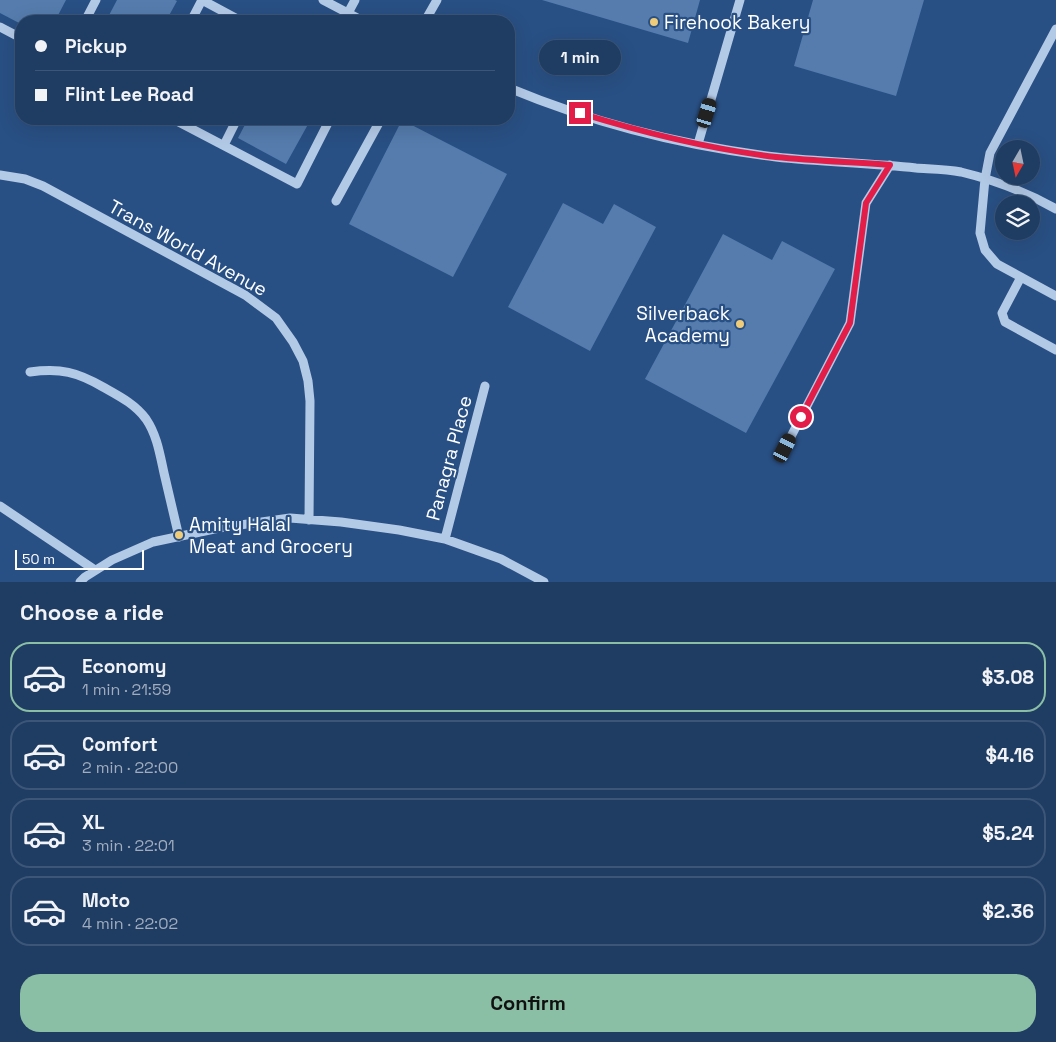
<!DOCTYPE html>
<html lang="en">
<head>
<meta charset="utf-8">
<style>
  :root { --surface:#1f3c63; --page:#2c476c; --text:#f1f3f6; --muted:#a1adbe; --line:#3c5678; --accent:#8abfa5 }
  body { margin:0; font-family:"Space Grotesk",sans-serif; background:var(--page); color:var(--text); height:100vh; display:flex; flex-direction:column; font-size:19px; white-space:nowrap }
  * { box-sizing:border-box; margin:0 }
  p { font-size:16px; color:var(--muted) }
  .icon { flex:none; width:28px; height:28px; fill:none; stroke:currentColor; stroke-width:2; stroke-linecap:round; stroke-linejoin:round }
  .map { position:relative; height:582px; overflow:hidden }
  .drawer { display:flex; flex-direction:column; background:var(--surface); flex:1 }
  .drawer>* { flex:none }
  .hud { position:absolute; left:15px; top:15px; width:500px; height:110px; border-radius:20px; box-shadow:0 5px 20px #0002,0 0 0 1px var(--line); display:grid; align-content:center; height:110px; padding:0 20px; background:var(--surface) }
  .needle { width:32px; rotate:189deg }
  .fabs { position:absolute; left:995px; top:140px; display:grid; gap:10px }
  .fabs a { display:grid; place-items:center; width:45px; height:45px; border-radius:50%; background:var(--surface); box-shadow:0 5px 20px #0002,0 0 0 1px var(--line); font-size:25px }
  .scale { position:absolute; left:15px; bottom:12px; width:129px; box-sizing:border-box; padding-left:5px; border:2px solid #fff; border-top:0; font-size:14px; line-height:18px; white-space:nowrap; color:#fff; -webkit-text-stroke:4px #295084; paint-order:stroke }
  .end { position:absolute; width:22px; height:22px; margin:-11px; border:6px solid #e11d48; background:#fff; box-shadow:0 0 0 2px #fff }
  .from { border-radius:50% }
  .bubble { position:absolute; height:35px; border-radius:18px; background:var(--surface); box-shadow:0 5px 20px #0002,0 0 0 1px var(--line); font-size:16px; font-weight:700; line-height:35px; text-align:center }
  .car { position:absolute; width:15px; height:30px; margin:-15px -8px; border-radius:6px; box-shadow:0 0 4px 1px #0007; background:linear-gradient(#222 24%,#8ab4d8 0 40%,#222 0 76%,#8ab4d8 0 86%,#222 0) }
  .hud b { display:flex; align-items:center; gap:18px; height:48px; font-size:19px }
  .hud b+b { border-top:1px solid var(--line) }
  .hud i { width:12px; height:12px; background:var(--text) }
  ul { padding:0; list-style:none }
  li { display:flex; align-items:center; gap:15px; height:70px; margin:0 10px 8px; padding:0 10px; border:2px solid var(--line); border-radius:20px }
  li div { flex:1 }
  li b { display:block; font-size:19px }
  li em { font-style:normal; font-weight:700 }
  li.active { border-color:var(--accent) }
  li>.icon { width:45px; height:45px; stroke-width:1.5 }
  h2 { padding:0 20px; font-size:22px; line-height:60px }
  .primary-button { display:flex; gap:10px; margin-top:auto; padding:10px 20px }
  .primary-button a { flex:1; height:58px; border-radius:20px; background:var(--accent); color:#111; font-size:20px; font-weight:700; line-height:58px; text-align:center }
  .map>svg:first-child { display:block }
  .building { fill:#557cad }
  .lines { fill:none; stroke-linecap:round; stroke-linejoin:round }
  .minor { stroke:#b3cae7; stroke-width:9 }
  .route { stroke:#e11d48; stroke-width:6 }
  .poi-dot { fill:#eecc79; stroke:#295084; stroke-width:2 }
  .labels { text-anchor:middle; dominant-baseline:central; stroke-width:4.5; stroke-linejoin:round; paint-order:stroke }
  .poi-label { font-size:19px; fill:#fff; stroke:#295084; text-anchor:start }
  .street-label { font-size:19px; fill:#fff; stroke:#295084 }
</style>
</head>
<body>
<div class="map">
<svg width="1056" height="582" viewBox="0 0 1056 582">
  <rect width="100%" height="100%" fill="#295084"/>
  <path class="building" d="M0,0H66L55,21H21V24L0,13Z
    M117,0H175L177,1L166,21H106Z
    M542,0H700L688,43Z
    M813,0H924L896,96L794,66Z
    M248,119H311L286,164L238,138Z
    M402,120L507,174L453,277L349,224Z
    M563,203L603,224L614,204L656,227L590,351L508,307Z
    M723,234L772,260L782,241L835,269L746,433L645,379Z"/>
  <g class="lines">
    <path class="minor" d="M202,0L241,21
      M323,0L363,21
      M348,13L355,0
      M85,21L96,0
      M191,21L202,0
      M425,21L437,0
      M0,27L21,38
      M1056,29L990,153L985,179L980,233L985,250L997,264L1056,296
      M509,88C593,123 685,146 776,157C822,162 869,163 916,168C930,169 946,169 961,172C994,180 1026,192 1056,209
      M173,119L297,184L330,119
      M698,144L740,0
      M224,145L237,119
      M0,175L25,179L43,186L245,295L276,318L293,342L303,361L308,381L310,401L309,520
      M336,201L381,119
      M1021,277L1002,313L1005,322L1056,350
      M30,372C61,368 77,372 103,387C119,396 135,404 146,419C157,435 160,455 164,473C169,494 174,515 179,537
      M785,448L850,323L866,203L890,165
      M0,506L95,570
      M445,539L485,386
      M80,582L85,577L112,560L153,542L219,528L290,518L341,522L399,530L445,539L501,559L544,582"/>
  </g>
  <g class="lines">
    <path class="route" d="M580,113C644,133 710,149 776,157C814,161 852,162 890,165L866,203L850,323L801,417"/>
  </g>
  <g class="poi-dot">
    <circle cx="654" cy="22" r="5"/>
    <circle cx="740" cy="324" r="5"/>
    <circle cx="179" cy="535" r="5"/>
  </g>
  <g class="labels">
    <g class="poi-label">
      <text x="664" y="22">Firehook Bakery</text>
      <text x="730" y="313" text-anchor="end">Silverback<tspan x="730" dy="22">Academy</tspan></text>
      <text x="189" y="524">Amity Halal<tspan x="189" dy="22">Meat and Grocery</tspan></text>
    </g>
    <g class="street-label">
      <text transform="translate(188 248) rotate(29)">Trans World Avenue</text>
      <text transform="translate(449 458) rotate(-75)">Panagra Place</text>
    </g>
  </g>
</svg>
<div class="fabs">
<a><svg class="needle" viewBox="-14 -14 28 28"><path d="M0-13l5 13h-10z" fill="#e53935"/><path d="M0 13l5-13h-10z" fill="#a1adbe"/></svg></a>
<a><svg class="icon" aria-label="layers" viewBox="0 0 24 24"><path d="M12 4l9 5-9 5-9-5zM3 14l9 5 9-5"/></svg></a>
</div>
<div class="scale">50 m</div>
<i class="end from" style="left:801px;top:417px"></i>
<i class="end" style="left:580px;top:113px"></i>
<div class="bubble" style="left:539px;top:40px;width:82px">1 min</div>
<i class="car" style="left:707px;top:113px;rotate:17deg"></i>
<i class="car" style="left:785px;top:448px;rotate:27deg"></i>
<div class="hud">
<b><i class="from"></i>Pickup</b>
<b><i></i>Flint Lee Road</b>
</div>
</div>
<section class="drawer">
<h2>Choose a ride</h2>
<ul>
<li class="active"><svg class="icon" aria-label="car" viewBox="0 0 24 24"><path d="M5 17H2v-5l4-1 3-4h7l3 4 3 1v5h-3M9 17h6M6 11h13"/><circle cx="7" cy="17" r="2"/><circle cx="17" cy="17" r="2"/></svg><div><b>Economy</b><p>1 min · 21:59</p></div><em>$3.08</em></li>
<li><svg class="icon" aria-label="car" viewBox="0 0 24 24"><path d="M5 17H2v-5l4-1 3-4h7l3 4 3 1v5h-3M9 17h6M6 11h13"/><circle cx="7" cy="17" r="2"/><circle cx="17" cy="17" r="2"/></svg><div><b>Comfort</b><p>2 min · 22:00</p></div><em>$4.16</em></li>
<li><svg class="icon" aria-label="car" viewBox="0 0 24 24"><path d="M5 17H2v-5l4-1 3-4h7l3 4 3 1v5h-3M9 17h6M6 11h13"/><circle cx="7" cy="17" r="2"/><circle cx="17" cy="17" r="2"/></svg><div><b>XL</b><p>3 min · 22:01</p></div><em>$5.24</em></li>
<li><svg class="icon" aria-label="car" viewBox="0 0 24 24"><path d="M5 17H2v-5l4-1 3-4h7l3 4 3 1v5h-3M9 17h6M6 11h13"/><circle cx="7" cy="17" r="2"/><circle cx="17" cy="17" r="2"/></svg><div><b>Moto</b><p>4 min · 22:02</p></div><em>$2.36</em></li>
</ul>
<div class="primary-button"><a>Confirm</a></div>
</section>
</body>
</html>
